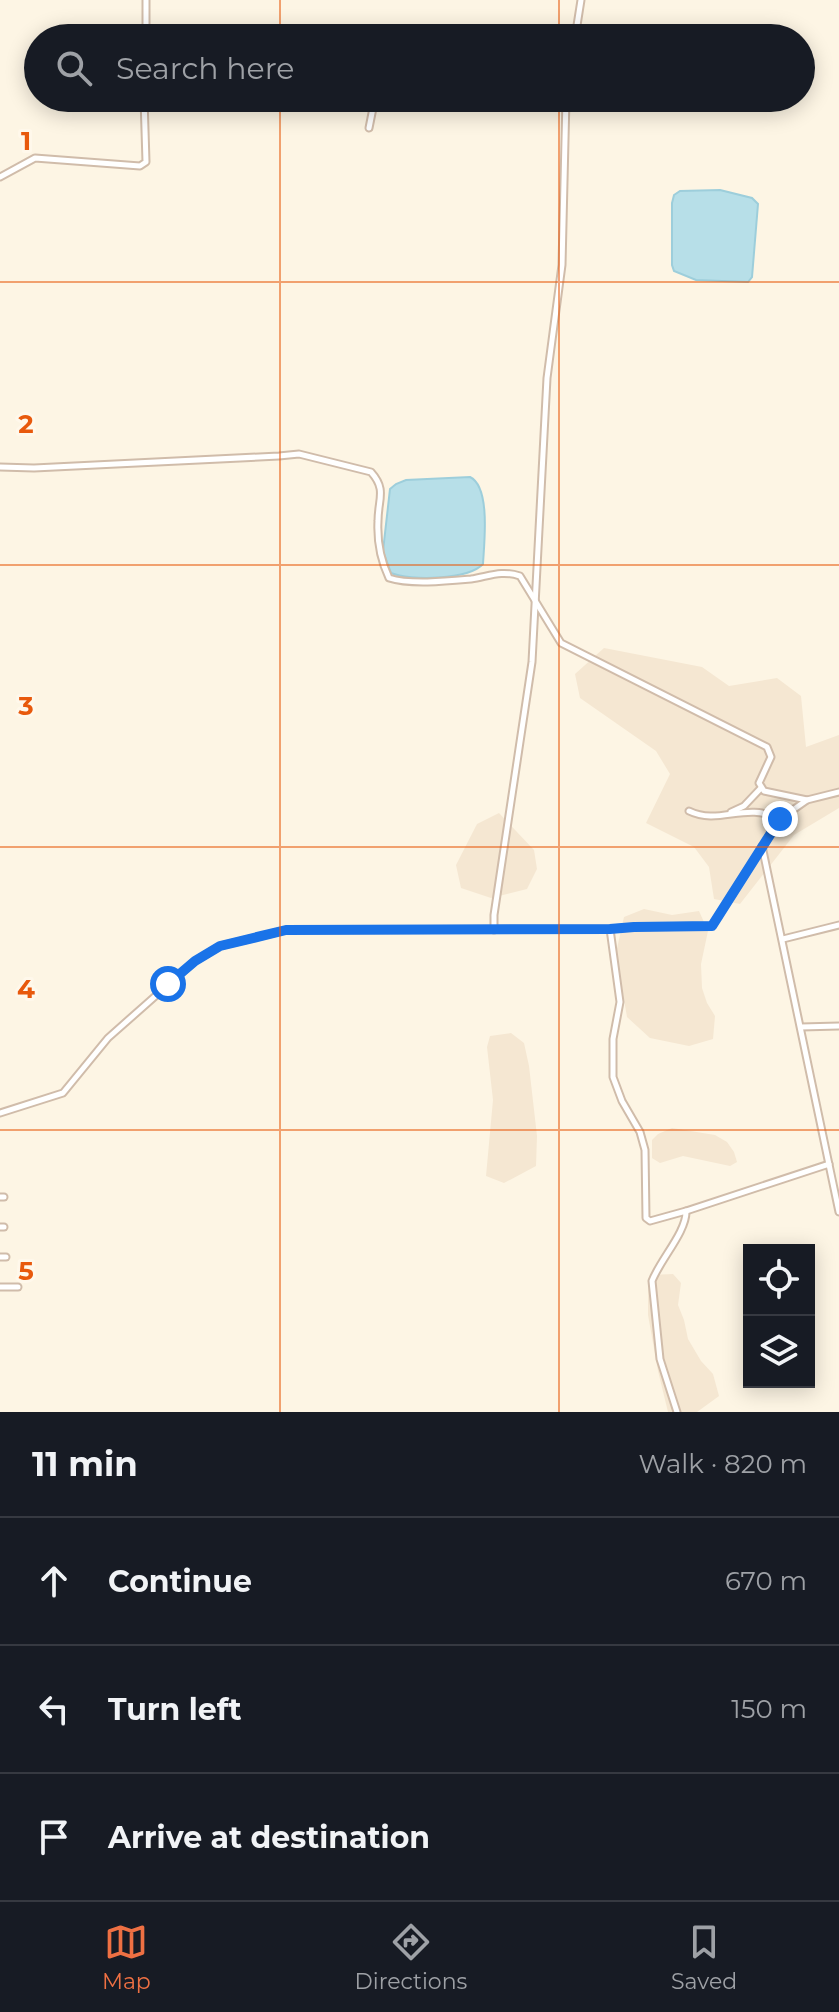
<!DOCTYPE html>
<meta charset="utf-8">
<style>
:root{--surface:#171b24;--page:#20242c;--text:#f1f3f6;--muted:#9ea1a6;--line:#363941;--accent:#ee7043}
body{margin:0;font-family:Montserrat,sans-serif;background:var(--page);color:var(--text)}
.controls{position:absolute;right:24px;bottom:24px;display:grid;overflow:hidden;border-radius:0px;box-shadow:0 4px 20px #0003}
.controls button{width:72px;height:72px;display:grid;place-items:center;padding:0;border:0;border-bottom:2px solid var(--line);background:var(--surface);color:var(--text);font:40px sans-serif}
.stop{position:absolute;width:24px;height:24px;margin:-18px;border:6px solid #1a73e8;border-radius:50%;background:#fff}
.stop.end{background:#1a73e8;border-color:#fff;box-shadow:0 2px 8px #0008}
.list{margin:0;padding:0;list-style:none}
h2{display:flex;justify-content:space-between;align-items:center;height:104px;margin:0;padding:0 32px;font-size:34px}
h2 small{font-size:26px;font-weight:400;color:var(--muted)}
.list li{display:grid;grid-template-columns:52px 1fr auto;gap:24px;align-items:center;box-sizing:border-box;height:128px;padding:0 32px;border-top:2px solid var(--line)}
.list b{display:block;font-size:30px;white-space:nowrap}
.list em{font-size:26px;font-style:normal;color:var(--muted)}
.icon{flex:none;width:44px;height:44px;fill:none;stroke:currentColor;stroke-width:2;stroke-linecap:round;stroke-linejoin:round}
.map{position:relative;flex:none;width:839px;height:1412px;overflow:hidden}
.search{position:absolute;background:var(--surface);box-shadow:0 4px 20px #0003;left:24px;right:24px;top:24px;height:88px;display:flex;align-items:center;gap:20px;box-sizing:border-box;padding:0 28px;border-radius:44px;color:var(--muted);font-size:30px}
.sheet{height:488px;background:var(--surface)}
nav{display:flex;justify-content:space-around;align-items:center;box-sizing:border-box;height:112px;border-top:2px solid var(--line);background:var(--surface);font-size:22px;color:var(--muted)}
nav a{display:grid;justify-items:center;gap:4px}
nav .on{color:var(--accent)}
.map>svg:first-child{display:block}
</style>
<div class="map">
<svg width="839" height="1412" viewBox="0 0 839 1412">
<rect width="100%" height="100%" fill="#fdf5e4"/>
<g fill="#f5e7d2">
<polygon points="604,648 702,667 729,686 777,678 801,696 806,747 839,735 839,808 794,835 740,904 714,899 709,867 694,847 646,823 670,774 656,751 580,698 575,674"/>
<polygon points="499,813 534,850 537,869 527,889 491,898 461,888 456,865 477,824"/>
<polygon points="644,909 672,915 699,911 708,931 701,964 702,988 707,1003 715,1016 713,1039 689,1046 650,1038 627,1017 616,953 624,917"/>
<polygon points="511,1033 524,1043 529,1066 537,1136 536,1166 504,1183 486,1176 493,1100 487,1047 490,1036"/>
<polygon points="672,1128 715,1135 727,1142 734,1152 737,1162 730,1166 683,1156 660,1163 652,1158 652,1140 658,1134"/>
<polygon points="673,1274 681,1283 678,1305 684,1320 688,1339 701,1361 713,1374 719,1396 697,1412 668,1412 658,1371 648,1315 648,1289 651,1275"/>
</g>
<g fill="#b7dfe8" stroke="#9dcedb" stroke-width="2">
<polygon points="720,190 752,198 758,204 752,277 748,282 696,280 674,271 672,265 672,203 674,195 680,191"/>
<path d="M470,477C491,487 484,544 483,564C468,580 410,581 391,573L383,551L390,489L396,484L406,480Z"/>
</g>
<g fill="none" stroke-linecap="round" stroke-linejoin="round">
<defs>
<g id="street">
<polyline points="146,38 146,0"/>
<polyline points="575,38 581,0"/>
<polyline points="369,128 375,98"/>
<polyline points="0,177 35,158 140,166 146,162 144,98"/>
<path d="M0,467L34,468L279,456L299,454L371,472C387,490 378,499 378,521C377,540 381,561 389,578C410,585 449,581 471,579C490,576 501,570 520,576L561,643L767,747L771,757L759,783L764,791L807,800"/>
<path d="M689,811C720,826 745,801 780,819"/>
<polyline points="731,812 744,806 761,788"/>
<polyline points="762,846 839,1212"/>
<path d="M610,929L620,1002L613,1039V1077L622,1101L640,1132L645,1150L646,1218L650,1221L686,1211C687,1231 660,1260 652,1281L660,1359L677,1412"/>
<polyline points="494,930 494,915 532,662 547,378 562,265 566,98"/>
<polyline points="783,939 839,925"/>
<polyline points="801,1027 839,1026"/>
<polyline points="0,1113 63,1093 108,1038 195,961 220,946 286,930 610,929 634,927 712,926 780,819 807,800 839,792"/>
<polyline points="0,1197 4,1197"/>
<polyline points="686,1211 829,1164"/>
<polyline points="0,1227 4,1227"/>
<polyline points="0,1257 6,1257"/>
<polyline points="0,1287 18,1287"/>
</g>
</defs>
<use href="#street" stroke="#d0bcaa" stroke-width="9"/>
<use href="#street" stroke="#fff" stroke-width="5"/>
</g>
<g fill="none" stroke-linecap="round" stroke-linejoin="round">
<polyline stroke="#1a73e8" stroke-width="10" points="168,984 195,961 220,946 286,930 610,929 634,927 712,926 780,819"/>
</g>
<path fill="none" stroke="#e8590c" stroke-width="2" stroke-opacity="0.55" d="M280,0V38M559,0V38M280,98V1412M559,98V1412M0,282H839M0,565H839M0,847H839M0,1130H839"/>
<g font-size="26" text-anchor="middle" font-weight="bold" fill="#e8590c" stroke="#fff8eb" stroke-width="6" stroke-linejoin="round" paint-order="stroke">
<text x="26" y="150">1</text>
<text x="26" y="433">2</text>
<text x="26" y="715">3</text>
<text x="26" y="998">4</text>
<text x="26" y="1280">5</text>
</g>
</svg>
<div class="controls">
<button><svg class="icon" aria-label="locate" viewBox="0 0 24 24"><circle cx="12" cy="12" r="6"/><path d="M12 2v4M12 18v4M2 12h4M18 12h4"/></svg></button>
<button><svg class="icon" aria-label="layers" viewBox="0 0 24 24"><path d="M12 4l9 5-9 5-9-5zM3 14l9 5 9-5"/></svg></button>
</div>
<div class="stop" style="left:168px;top:984px"></div>
<div class="stop end" style="left:780px;top:819px"></div>
<div class="search"><svg class="icon" aria-label="search" viewBox="0 0 24 24"><circle cx="10" cy="10" r="6"/><path d="M15 15l6 6"/></svg>Search here</div>
</div>
<section class="sheet">
<h2>11 min<small>Walk · 820 m</small></h2>
<ul class="list">
<li><svg class="icon" aria-label="ahead" viewBox="0 0 24 24"><path d="M12 20V5M6 11l6-6 6 6"/></svg><div><b>Continue</b></div><em>670 m</em></li>
<li><svg class="icon" aria-label="left" viewBox="0 0 24 24"><path d="M17 20v-9H6M10 6l-5 5 5 5"/></svg><div><b>Turn left</b></div><em>150 m</em></li>
<li><svg class="icon" aria-label="arrive" viewBox="0 0 24 24"><path d="M6 21V4h12l-3 4 3 4H6"/></svg><div><b>Arrive at destination</b></div></li>
</ul>
</section>
<nav>
<a class="on"><svg class="icon" aria-label="map" viewBox="0 0 24 24"><path d="M3 6l6-2 6 2 6-2v14l-6 2-6-2-6 2zM9 4v14M15 6v14"/></svg>Map</a>
<a><svg class="icon" aria-label="directions" viewBox="0 0 24 24"><path d="M12 3l9 9-9 9-9-9zM9 14v-3h6M13 9l2 2-2 2"/></svg>Directions</a>
<a><svg class="icon" aria-label="saved" viewBox="0 0 24 24"><path d="M7 4h10v16l-5-4-5 4z"/></svg>Saved</a>
</nav>
